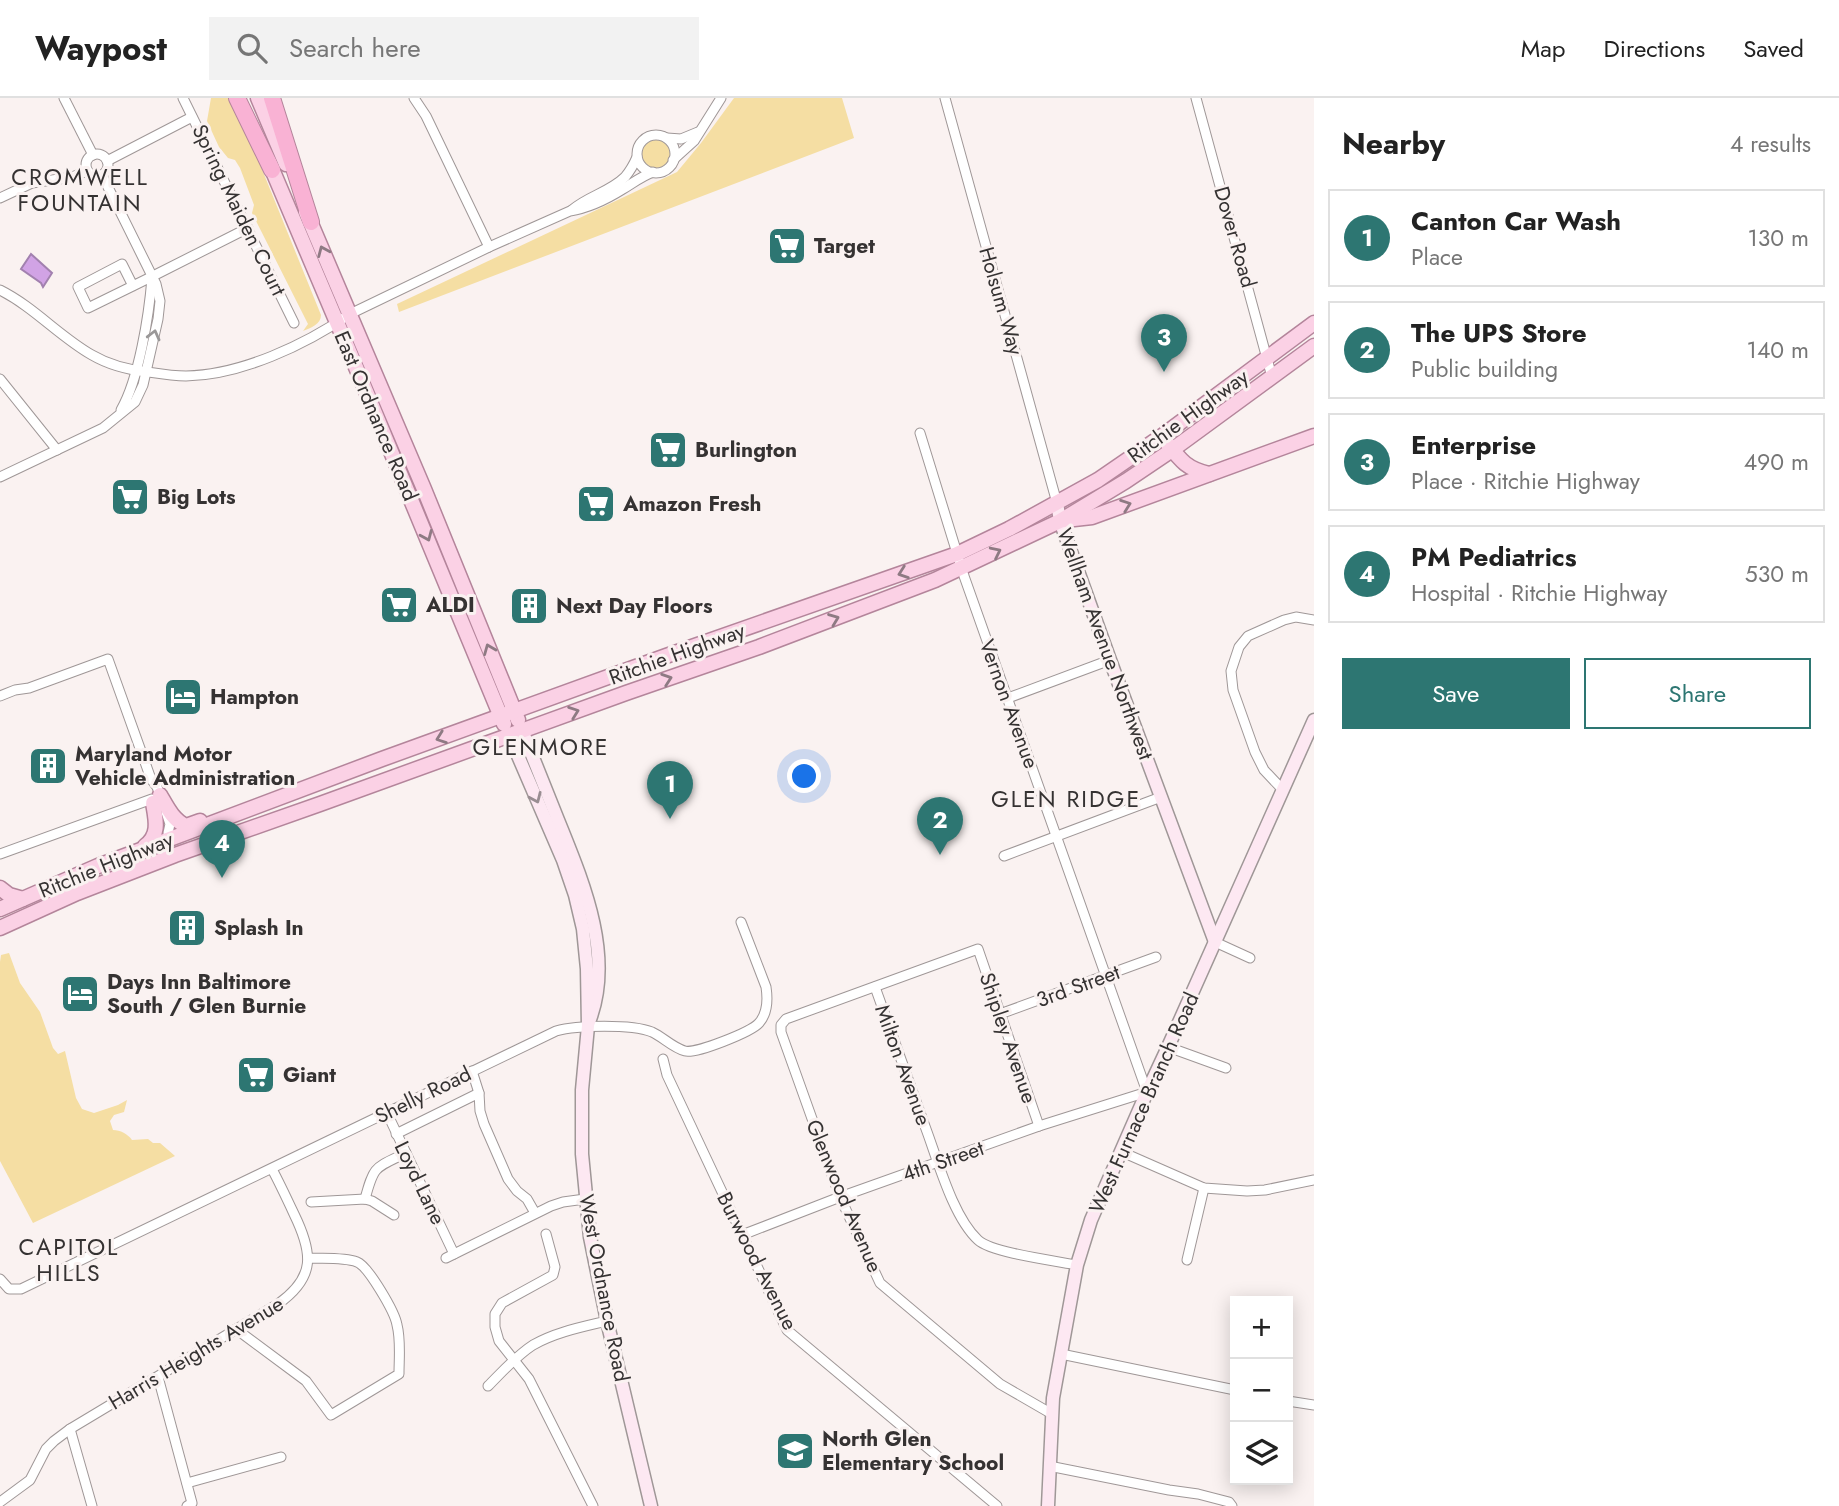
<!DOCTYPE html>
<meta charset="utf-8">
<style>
:root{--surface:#fff;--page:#f2f2f2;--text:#222;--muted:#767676;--line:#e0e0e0;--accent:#2d7672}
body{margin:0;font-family:Jost,sans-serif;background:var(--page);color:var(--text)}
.controls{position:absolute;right:21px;bottom:21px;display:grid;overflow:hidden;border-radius:0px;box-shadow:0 4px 18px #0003}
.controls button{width:63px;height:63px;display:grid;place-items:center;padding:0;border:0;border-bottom:2px solid var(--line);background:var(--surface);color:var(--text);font:35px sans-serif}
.you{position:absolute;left:805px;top:679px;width:24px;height:24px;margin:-18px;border:5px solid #fff;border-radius:50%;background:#1a73e8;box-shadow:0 0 0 10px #1a73e833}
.badge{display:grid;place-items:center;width:46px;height:46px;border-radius:50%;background:var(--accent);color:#fff;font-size:23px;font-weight:700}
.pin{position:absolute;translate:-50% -58px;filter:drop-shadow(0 2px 4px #0008)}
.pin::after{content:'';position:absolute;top:37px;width:24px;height:21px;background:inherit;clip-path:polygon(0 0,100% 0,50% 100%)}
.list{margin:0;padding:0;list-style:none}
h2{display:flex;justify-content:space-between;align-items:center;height:91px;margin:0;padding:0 28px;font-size:30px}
h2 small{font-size:23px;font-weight:400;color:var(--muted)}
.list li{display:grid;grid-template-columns:46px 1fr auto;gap:21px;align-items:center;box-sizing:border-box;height:98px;margin:0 14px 14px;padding:0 14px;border:2px solid var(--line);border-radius:0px}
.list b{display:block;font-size:26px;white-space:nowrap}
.list p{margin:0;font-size:23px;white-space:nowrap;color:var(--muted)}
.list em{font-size:23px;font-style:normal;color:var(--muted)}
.actions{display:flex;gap:14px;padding:21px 28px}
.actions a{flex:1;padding:16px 0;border:2px solid var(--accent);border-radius:0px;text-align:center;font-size:24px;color:var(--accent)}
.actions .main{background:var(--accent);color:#fff}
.icon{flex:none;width:38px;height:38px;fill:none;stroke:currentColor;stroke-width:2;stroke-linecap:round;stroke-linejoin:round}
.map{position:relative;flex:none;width:1314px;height:1408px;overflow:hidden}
header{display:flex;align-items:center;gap:42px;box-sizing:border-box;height:98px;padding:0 35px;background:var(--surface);border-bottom:2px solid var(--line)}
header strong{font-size:33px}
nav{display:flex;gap:38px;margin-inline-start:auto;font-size:24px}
.search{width:490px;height:63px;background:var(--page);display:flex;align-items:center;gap:18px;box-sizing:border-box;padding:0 24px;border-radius:0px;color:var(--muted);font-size:26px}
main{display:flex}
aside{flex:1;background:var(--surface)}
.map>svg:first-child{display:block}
</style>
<header>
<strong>Waypost</strong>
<div class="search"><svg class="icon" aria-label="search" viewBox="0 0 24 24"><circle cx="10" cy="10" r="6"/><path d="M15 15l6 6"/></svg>Search here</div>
<nav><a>Map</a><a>Directions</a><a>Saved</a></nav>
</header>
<main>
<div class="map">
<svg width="1314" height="1408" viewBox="0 0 1314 1408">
<rect width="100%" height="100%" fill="#faf2f1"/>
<g fill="#f5dea3">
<path d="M211,0H228L255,54L321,217C321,226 311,230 303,233L308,226L252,115L254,107L240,70L235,62L228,60L219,49L207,23Z"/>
<polygon points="734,0 842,0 854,40 399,214 397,206 677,74 701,45"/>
<circle cx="656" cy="56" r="14"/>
<path d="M9,855L20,885L40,914L53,950L58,956L65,953L76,1000L82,1011L94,1015L118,1007L127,1002L124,1014L114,1017L110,1023L113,1032C120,1032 128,1036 132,1042L148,1041L153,1045H160L175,1058L33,1125L0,1063V864L1,857Z"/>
</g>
<polygon fill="#d1a3e5" stroke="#a281af" stroke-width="2" points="31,156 52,175 43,189 41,185 21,171"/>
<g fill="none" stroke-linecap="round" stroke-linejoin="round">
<defs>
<g id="street">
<polyline points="64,0 93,57"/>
<polyline points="183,0 294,225"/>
<polyline points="414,0 426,18 489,149"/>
<polyline points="945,0 1057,405"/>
<polyline points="1196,0 1272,279"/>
<circle cx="656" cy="56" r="19"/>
<polyline points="667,40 681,41 698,34"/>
<circle cx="97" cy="67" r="11"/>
<polyline points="673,62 694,43 721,0"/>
<polyline points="107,63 192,19"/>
<polyline points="0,100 32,85 72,79 87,73"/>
<path d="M572,112C588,98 610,94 625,79C630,73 634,66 637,59"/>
<polyline points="133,188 122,166 78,189 88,210 145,182 157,176 248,130"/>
<path d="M0,192C34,209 60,239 92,257C109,267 130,272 148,274C161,276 173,278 186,278C241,277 305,247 350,216L489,149L570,113C589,110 607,101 623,91C633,85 642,78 653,74"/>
<polyline points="0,281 57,352"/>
<path d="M121,312C139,281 149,217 152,180"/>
<polyline points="0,379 103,330 135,304 143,287 158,221 160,203 156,186 102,77"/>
<polyline points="0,598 15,592 29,590 108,561 151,681 157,689 161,700"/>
<polyline points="1008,600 1110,562"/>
<polyline points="1282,691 1264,672 1255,654 1233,592 1231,573 1239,549 1248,538 1284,522 1296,519 1314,522"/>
<polyline points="166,714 170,726 168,735"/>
<polyline points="0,756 152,701"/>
<polyline points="1004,758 1161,699"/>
<polyline points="1215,844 1250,860"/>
<path d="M875,889C892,936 909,983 926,1031C938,1063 953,1119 978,1142C992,1155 1056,1163 1077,1167"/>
<polyline points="1000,916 1156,859"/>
<polyline points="1168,949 1226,970"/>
<polyline points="663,961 667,977 787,1232 997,1408"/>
<polyline points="472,973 479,995 480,1013 484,1026 508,1081 517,1093 527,1101 535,1115"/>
<polyline points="387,1015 454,1156"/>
<polyline points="1039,1028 978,851 786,921 781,927 781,934 840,1099 880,1185 1000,1286 1052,1316"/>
<polyline points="396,1036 479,995"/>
<polyline points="1122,1054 1204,1090 1247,1093 1265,1092 1314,1082"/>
<path d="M365,1101C374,1067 375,1070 406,1055"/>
<polyline points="311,1104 365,1101 372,1103 394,1117"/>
<polyline points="546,1136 555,1169 553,1177 502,1205 495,1216 495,1229 499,1243 529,1281 593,1408"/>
<polyline points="742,1137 840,1099 1039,1028 1147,994 964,478 920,335"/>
<polyline points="446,1160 551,1108 563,1104 585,1101"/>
<polyline points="1187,1162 1204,1090"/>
<path d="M0,1181L9,1191H21L556,933C577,927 632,926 652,934C663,939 673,950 685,953C696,956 751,934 759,925C768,915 768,902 766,889L741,824"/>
<path d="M236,1231L306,1283L331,1317L399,1276C399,1260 401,1242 397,1227C395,1214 368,1168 357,1164C343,1159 323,1161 308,1160"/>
<polyline points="1061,1256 1235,1292"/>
<polyline points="158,1279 192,1405 187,1408"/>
<path d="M488,1288C502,1274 516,1258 533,1247C556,1234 582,1229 607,1223"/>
<polyline points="1288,1303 1314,1307"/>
<polyline points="70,1331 92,1408"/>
<polyline points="1049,1368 1169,1392 1198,1396 1229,1404 1232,1408"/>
<polyline points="187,1385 281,1359"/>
<path d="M0,1404L30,1382L46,1351L54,1343L70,1331L278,1206C316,1179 313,1155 294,1116C287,1101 280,1086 272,1071"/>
</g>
<g id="secondary">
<polyline points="1057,405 1060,423 1110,562 1215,844"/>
<path d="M522,632C534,662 546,692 558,722C583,784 615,858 589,924"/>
<polyline points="509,637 563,762 575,797 583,831 587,871 588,928 582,992 582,1056 590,1139 607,1223 651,1408"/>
<polyline points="1048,1408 1053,1300 1077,1167 1091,1122 1147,994 1168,949 1314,622"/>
</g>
<g id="primary">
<polyline points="258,0 286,66"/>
<polyline points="269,64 358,274 504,626"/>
<polyline points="306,114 424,391 518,622"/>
<path d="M1167,345C1181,363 1187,371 1209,376"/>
<polyline points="1065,422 1092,419 1314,338"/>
<path d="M160,697C167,709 173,722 186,728L200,723"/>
<path d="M145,748C160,737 156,722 153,705"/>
<polyline points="0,790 9,797 23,801"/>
<polyline points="0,811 98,768 382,661 666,558 957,456 1009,431 1098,382 1162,338 1314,225"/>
<polyline points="0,830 77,795 175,757 320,706 626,595 759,549 935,482 1060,423 1126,383 1172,352 1314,248"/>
</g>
<g id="highway">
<polyline points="237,0 272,72"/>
<polyline points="272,0 311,124"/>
</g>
</defs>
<use href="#street" stroke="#9f9797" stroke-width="11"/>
<use href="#secondary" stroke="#9f9797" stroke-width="15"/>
<use href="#primary" stroke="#b4859b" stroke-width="17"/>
<use href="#highway" stroke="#b4859b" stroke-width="18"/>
<use href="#street" stroke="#fff" stroke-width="9"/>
<use href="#secondary" stroke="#fde8f2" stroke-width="12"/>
<use href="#primary" stroke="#fbd1e5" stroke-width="14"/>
<use href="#highway" stroke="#f9b2d4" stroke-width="16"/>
</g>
<defs><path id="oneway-chevron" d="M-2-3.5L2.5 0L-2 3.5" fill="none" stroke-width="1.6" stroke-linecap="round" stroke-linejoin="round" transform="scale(1.75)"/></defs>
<g stroke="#8e7a83">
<use href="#oneway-chevron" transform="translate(323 153) rotate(-113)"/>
<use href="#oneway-chevron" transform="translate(1126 407) rotate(-20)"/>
<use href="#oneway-chevron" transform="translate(427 438) rotate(67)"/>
<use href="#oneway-chevron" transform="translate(996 454) rotate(-26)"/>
<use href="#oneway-chevron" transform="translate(903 475) rotate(161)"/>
<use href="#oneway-chevron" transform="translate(834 521) rotate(-21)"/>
<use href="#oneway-chevron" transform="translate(489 551) rotate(-112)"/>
<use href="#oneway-chevron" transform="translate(667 581) rotate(-19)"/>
<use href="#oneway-chevron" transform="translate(574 614) rotate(-20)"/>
<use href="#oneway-chevron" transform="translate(441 640) rotate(160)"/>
</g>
<use stroke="#9a9898" href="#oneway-chevron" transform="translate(154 237) rotate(-76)"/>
<use stroke="#998d92" href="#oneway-chevron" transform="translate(536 700) rotate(66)"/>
<defs>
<symbol id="supermarket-square" viewBox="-11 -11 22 22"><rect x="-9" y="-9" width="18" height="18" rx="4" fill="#2d7672" stroke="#faf2f1"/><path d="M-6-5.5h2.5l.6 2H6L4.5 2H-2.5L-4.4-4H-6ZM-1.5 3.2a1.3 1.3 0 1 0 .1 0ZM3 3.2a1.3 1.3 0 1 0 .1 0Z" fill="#fff"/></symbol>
<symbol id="building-square" viewBox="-11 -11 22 22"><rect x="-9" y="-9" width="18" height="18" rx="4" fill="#2d7672" stroke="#faf2f1"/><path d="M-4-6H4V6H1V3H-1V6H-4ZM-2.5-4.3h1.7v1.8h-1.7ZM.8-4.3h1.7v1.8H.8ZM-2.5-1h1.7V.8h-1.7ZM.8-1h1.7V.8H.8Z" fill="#fff"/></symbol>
<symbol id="hotel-square" viewBox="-11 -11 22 22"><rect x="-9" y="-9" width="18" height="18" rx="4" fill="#2d7672" stroke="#faf2f1"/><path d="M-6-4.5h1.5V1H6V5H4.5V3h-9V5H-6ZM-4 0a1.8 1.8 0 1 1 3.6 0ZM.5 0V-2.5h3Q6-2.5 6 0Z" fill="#fff"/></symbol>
<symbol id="school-square" viewBox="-11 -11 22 22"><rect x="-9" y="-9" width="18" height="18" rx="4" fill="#2d7672" stroke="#faf2f1"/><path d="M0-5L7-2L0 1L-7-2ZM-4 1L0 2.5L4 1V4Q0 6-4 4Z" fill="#fff"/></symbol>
</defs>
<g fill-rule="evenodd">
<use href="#supermarket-square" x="765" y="126" width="44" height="44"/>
<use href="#supermarket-square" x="646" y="330" width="44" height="44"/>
<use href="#supermarket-square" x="108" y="377" width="44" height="44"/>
<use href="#supermarket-square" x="574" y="384" width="44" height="44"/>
<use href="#supermarket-square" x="377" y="485" width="44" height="44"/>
<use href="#building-square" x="507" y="486" width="44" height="44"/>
<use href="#hotel-square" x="161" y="577" width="44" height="44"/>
<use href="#building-square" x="26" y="646" width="44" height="44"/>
<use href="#building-square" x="165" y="808" width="44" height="44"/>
<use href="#hotel-square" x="58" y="874" width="44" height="44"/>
<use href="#supermarket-square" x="234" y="955" width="44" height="44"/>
<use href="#school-square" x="773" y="1331" width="44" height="44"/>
</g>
<g text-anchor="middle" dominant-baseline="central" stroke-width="6" stroke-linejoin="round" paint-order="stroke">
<g font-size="21" fill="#353232" stroke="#faf2f1">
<text transform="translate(239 112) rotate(64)">Spring Maiden Court</text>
<text transform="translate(1235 139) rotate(74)">Dover Road</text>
<text transform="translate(1001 203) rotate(74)">Holsum Way</text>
<text transform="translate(376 318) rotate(67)">East Ordnance Road</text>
<text transform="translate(1188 318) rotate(-36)">Ritchie Highway</text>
<text transform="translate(1105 546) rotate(70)">Wellham Avenue Northwest</text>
<text transform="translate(677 556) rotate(-20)">Ritchie Highway</text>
<text transform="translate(1009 606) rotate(70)">Vernon Avenue</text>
<text transform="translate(106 767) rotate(-22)">Ritchie Highway</text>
<text transform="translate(1078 888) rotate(-20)">3rd Street</text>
<text transform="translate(1008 940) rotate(71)">Shipley Avenue</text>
<text transform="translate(903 967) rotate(70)">Milton Avenue</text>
<text transform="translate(423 997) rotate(-26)">Shelly Road</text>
<text transform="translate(1144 1005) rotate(-66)">West Furnace Branch Road</text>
<text transform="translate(943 1063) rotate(-19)">4th Street</text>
<text transform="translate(420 1085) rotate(64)">Loyd Lane</text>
<text transform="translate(844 1098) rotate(67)">Glenwood Avenue</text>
<text transform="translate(757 1163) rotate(63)">Burwood Avenue</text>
<text transform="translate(604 1190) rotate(79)">West Ordnance Road</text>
<text transform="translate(196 1255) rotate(-31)">Harris Heights Avenue</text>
</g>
<g font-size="21" font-weight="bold" fill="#353232" stroke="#faf2f1" text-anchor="start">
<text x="814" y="148">Target</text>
<text x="695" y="352">Burlington</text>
<text x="157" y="399">Big Lots</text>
<text x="623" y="406">Amazon Fresh</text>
<text x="426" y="507">ALDI</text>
<text x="556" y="508">Next Day Floors</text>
<text x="210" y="599">Hampton</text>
<text x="75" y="656">Maryland Motor<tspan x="75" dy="24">Vehicle Administration</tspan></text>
<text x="214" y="830">Splash In</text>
<text x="107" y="884">Days Inn Baltimore<tspan x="107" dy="24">South / Glen Burnie</tspan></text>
<text x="283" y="977">Giant</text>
<text x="822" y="1341">North Glen<tspan x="822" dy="24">Elementary School</tspan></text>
</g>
<g font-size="23" letter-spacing="2" fill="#353232" stroke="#faf2f1">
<text x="80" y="79">CROMWELL<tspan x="80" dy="26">FOUNTAIN</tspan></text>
<text x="541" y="649">GLENMORE</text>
<text x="1066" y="701">GLEN RIDGE</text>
<text x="69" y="1149">CAPITOL<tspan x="69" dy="26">HILLS</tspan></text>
</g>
</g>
</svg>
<div class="controls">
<button>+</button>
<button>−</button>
<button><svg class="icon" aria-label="layers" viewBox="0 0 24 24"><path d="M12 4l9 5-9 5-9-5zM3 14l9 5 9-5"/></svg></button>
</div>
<div class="you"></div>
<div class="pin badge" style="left:670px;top:721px">1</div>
<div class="pin badge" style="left:940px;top:757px">2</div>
<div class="pin badge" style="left:1164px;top:274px">3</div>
<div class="pin badge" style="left:222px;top:780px">4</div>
</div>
<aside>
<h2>Nearby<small>4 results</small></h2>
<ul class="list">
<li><span class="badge">1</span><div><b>Canton Car Wash</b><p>Place</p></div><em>130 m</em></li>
<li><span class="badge">2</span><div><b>The UPS Store</b><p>Public building</p></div><em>140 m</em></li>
<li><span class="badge">3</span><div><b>Enterprise</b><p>Place · Ritchie Highway</p></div><em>490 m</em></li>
<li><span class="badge">4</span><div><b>PM Pediatrics</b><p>Hospital · Ritchie Highway</p></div><em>530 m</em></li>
</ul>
<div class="actions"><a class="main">Save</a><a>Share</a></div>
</aside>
</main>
